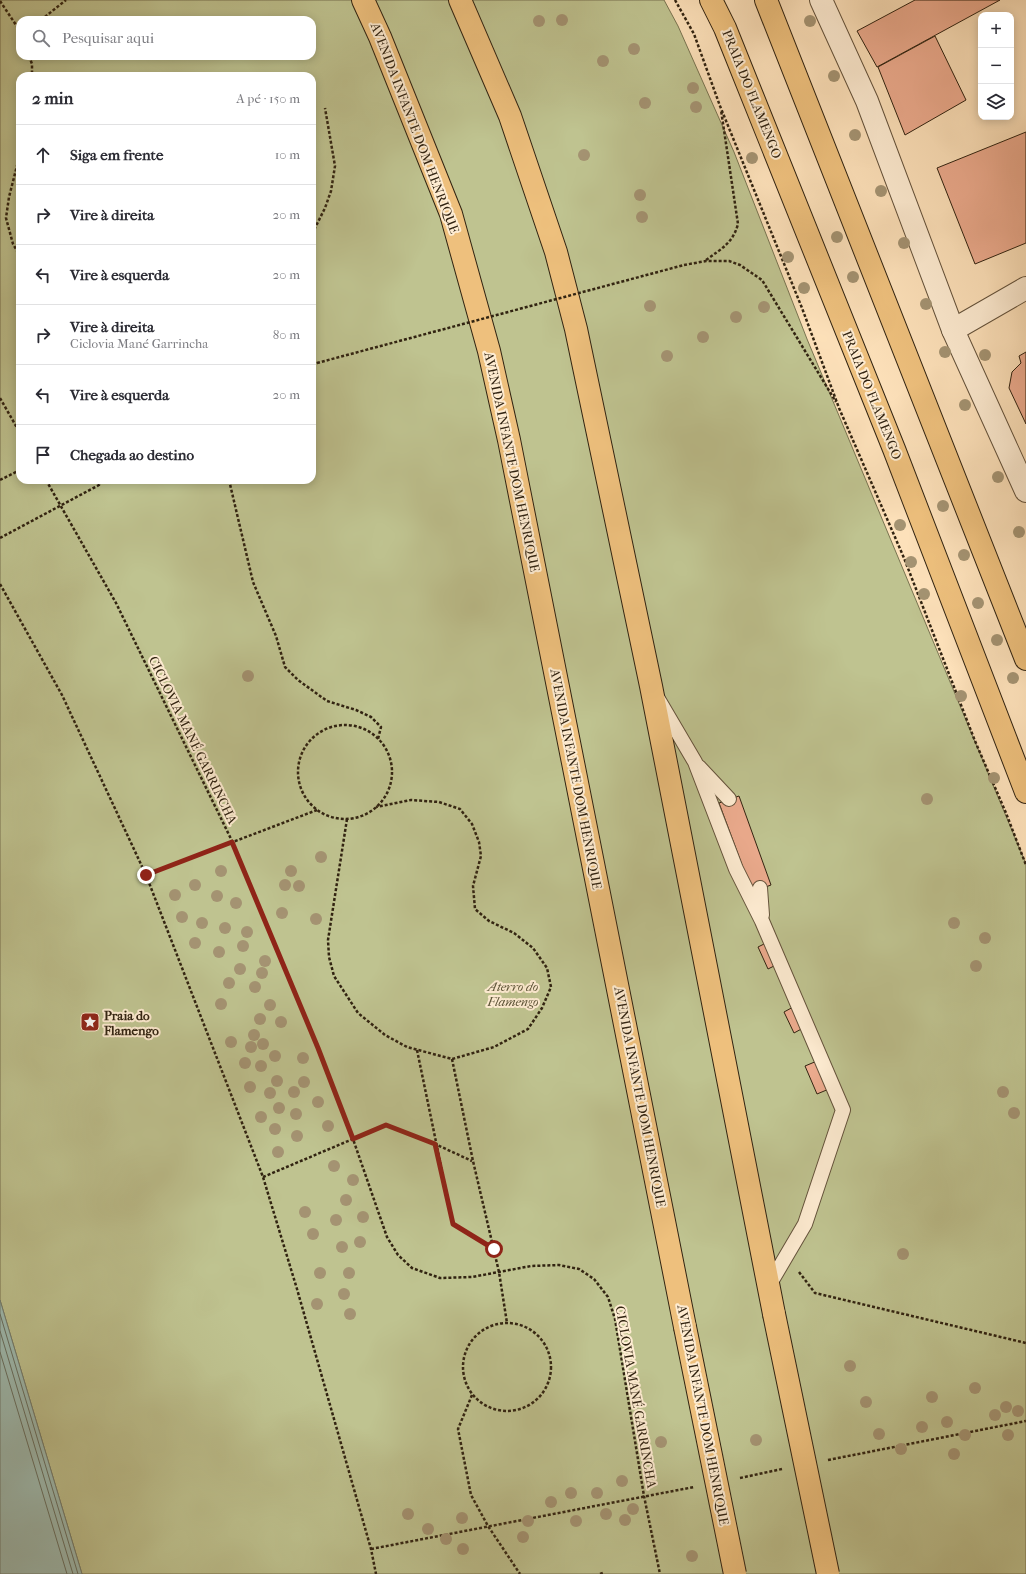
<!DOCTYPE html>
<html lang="pt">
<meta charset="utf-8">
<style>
:root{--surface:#fff;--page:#f7f7f7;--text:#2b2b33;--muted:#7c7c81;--line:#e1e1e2}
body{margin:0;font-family:"IM FELL French Canon",serif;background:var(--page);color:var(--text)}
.controls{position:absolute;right:12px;top:12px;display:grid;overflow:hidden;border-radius:8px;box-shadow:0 2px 10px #0003}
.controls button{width:36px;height:36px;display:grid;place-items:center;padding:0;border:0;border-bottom:1px solid var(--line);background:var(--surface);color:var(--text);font:20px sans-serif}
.stop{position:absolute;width:12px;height:12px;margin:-9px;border:3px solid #8f2418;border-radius:50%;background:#fff}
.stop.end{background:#8f2418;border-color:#fff;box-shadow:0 1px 4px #0008}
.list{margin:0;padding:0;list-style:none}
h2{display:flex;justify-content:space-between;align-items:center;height:52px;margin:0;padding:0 16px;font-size:17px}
h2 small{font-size:13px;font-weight:400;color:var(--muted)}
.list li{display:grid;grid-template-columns:26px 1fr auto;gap:12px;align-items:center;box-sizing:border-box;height:60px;padding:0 16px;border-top:1px solid var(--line)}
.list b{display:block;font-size:15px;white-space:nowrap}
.list p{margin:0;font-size:13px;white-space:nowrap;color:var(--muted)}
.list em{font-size:13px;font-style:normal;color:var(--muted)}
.icon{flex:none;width:22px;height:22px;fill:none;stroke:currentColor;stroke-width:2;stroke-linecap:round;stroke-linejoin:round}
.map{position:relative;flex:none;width:1026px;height:1574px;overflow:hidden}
.search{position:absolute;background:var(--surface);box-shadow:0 2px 10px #0003;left:16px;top:16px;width:300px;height:44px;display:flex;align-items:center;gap:10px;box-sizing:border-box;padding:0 14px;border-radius:12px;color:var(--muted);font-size:15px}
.panel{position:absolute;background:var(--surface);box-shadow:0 2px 10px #0003;left:16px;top:72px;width:300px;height:412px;border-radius:12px}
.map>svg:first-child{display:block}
</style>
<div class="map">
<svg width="1026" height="1574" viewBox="0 0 1026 1574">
<rect width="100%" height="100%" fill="#fde1ba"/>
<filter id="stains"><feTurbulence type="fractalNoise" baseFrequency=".005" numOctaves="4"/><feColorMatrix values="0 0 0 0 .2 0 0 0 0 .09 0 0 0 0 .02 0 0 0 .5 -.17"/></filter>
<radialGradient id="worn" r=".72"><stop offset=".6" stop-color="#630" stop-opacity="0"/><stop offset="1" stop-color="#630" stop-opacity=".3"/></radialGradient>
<path fill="#bfc390" stroke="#787350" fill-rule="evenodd" d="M0,0H664L678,26L734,152L807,339L1026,864V1574H82L0,1300ZM20,20H312V56H20ZM20,76H312V480H20Z"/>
<polygon fill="#9fbdb3" stroke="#737f72" points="0,1300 82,1574 0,1574"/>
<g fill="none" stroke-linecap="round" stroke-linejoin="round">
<g stroke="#687062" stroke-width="1">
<polyline points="0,1314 78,1574"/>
<polyline points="0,1331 73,1574"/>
<polyline points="0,1352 67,1574"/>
</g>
</g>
<g fill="#ecab8e" stroke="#312311">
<polygon points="915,0 1000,0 877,67 857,31"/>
<polygon points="935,36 966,100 905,135 878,67"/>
<polygon points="1026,132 1026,243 975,264 937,168"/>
<polygon points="1026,352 1026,424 1009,388 1012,372 1021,363 1019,356"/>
<polygon points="739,796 771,885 752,892 719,803"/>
<polygon points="768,942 778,964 768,969 758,947"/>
<polygon points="795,1006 805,1027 794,1033 784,1012"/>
<polygon points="817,1061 829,1089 817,1094 805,1066"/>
</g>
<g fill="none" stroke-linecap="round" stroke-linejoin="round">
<defs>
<g id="service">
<polyline points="658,699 695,762 736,869 762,921 843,1110 805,1224 768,1287"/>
<polyline points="699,767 729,799"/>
<polyline points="760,888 762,915"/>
</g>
<g id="minor">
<polyline points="821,0 867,101 953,330 1026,491"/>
<polyline points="953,330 1026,288"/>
</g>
<g id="primary">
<polyline points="711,0 725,28 894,449 1026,792"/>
<polyline points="766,0 1026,659"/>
</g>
<g id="trunk">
<polyline points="363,0 380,37 451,214 489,351 509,440 685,1327"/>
<polyline points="460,0 510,116 556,252 576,329 651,686 774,1314"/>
</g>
</defs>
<use href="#service" stroke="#64523b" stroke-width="16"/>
<use href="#minor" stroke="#64523b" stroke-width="24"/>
<use href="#primary" stroke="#312311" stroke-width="24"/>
<use href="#trunk" stroke="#312311" stroke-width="24"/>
<g stroke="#312311" stroke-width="2.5" stroke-dasharray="3 2" stroke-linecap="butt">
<polyline points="675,0 694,34 720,106 802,308 839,408 904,558 975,741 1006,813 1026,865"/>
<polyline points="0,1 20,31"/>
<polyline points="41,20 66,0"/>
<polyline points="29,56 32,64 32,76"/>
<polyline points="20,154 9,197 6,218 13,244 20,256"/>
<polyline points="312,234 325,208 331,191 335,166 325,108"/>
<path d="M706,260C721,249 733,243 738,224L721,110"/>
<polyline points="684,265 706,261 729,261 740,265 762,280 836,402"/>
<polyline points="312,365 317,363"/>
<polyline points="0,398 20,433"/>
<polyline points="0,480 20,470"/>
<polyline points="46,480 116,603 232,841 318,1047 353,1139 387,1237 398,1255 412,1268 440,1278 472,1277 531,1266 559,1265 579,1269 594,1279 608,1297 615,1319 644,1496 660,1574"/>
<polyline points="229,480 253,582 276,636 285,667 298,680 327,701 356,710 371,717 381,727 378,739"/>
<polyline points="0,538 99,485 100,480"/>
<polyline points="0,584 62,695 146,875 263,1177 297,1289 371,1549 376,1574"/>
<circle cx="345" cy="772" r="47"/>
<polyline points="347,819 328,940 329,957 334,976 358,1013 385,1035 407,1047 452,1059 494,1047 528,1029 542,1008 551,987 547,968 533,948 514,933 489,921 475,909 473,886 481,856 479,842 472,824 460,809 439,802 411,800 376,807"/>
<polyline points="146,875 317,810"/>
<polyline points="417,1050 453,1224 493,1248"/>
<polyline points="452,1059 473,1161 499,1272 507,1323"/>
<polyline points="263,1177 386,1125 435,1144 472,1161"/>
<polyline points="799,1272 815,1293 1026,1343"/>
<circle cx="507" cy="1367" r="44"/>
<polyline points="472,1395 458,1429 471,1495 488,1526 520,1574"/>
<polyline points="828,1460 1026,1421"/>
<polyline points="740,1478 782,1469"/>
<polyline points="371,1549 694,1487"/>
<polyline points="600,1574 603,1573 604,1574"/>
</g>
<use href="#service" stroke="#feecd2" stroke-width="14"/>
<use href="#minor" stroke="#feecd2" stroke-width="22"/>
<use href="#primary" stroke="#eec07d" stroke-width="22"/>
<use href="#trunk" stroke="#eec07d" stroke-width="22"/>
<defs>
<g id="trunk-bridge">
<polyline points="774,1314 828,1574"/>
<polyline points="685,1327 735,1574"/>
</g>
</defs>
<use href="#trunk-bridge" stroke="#312311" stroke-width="24" stroke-linecap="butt"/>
<polyline stroke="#312311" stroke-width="2.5" stroke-dasharray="3 2" stroke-linecap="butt" points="317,363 684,265"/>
<use href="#trunk-bridge" stroke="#eec07d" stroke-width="22"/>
</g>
<g fill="#a49372">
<circle cx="562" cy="20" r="6"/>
<circle cx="539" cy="21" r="6"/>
<circle cx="810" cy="21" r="6"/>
<circle cx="634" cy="49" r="6"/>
<circle cx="603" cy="61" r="6"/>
<circle cx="834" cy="76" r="6"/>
<circle cx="693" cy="88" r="6"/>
<circle cx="645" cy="103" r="6"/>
<circle cx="696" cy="107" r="6"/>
<circle cx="855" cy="135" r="6"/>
<circle cx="584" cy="155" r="6"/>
<circle cx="752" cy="158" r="6"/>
<circle cx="881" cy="191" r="6"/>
<circle cx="640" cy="195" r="6"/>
<circle cx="642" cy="217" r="6"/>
<circle cx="837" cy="237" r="6"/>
<circle cx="904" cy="243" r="6"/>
<circle cx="788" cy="257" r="6"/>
<circle cx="853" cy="277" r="6"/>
<circle cx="804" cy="288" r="6"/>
<circle cx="926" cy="304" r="6"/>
<circle cx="650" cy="306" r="6"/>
<circle cx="764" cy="307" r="6"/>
<circle cx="736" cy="317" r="6"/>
<circle cx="703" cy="337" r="6"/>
<circle cx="945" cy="352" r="6"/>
<circle cx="985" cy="355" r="6"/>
<circle cx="667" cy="356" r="6"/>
<circle cx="965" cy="405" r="6"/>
<circle cx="998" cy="477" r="6"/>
<circle cx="943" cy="506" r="6"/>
<circle cx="900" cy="525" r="6"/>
<circle cx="1019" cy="532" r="6"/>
<circle cx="964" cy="555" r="6"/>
<circle cx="911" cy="562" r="6"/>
<circle cx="924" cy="594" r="6"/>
<circle cx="978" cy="603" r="6"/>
<circle cx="997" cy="640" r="6"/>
<circle cx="248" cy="676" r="6"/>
<circle cx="1013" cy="678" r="6"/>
<circle cx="961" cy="696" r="6"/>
<circle cx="994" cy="778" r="6"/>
<circle cx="927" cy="799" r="6"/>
<circle cx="321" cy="857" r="6"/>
<circle cx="221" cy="871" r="6"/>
<circle cx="291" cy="871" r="6"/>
<circle cx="195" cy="885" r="6"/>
<circle cx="285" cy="885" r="6"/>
<circle cx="299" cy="886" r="6"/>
<circle cx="175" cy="895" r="6"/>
<circle cx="217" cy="896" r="6"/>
<circle cx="236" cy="903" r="6"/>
<circle cx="282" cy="913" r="6"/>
<circle cx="182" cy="917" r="6"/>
<circle cx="316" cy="919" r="6"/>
<circle cx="202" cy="923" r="6"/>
<circle cx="954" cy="923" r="6"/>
<circle cx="225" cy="928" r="6"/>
<circle cx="247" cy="932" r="6"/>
<circle cx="985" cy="938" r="6"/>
<circle cx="195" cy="943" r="6"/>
<circle cx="243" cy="946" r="6"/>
<circle cx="219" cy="952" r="6"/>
<circle cx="265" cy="961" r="6"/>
<circle cx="976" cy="966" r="6"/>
<circle cx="240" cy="969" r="6"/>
<circle cx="262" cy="973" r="6"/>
<circle cx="229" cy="983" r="6"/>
<circle cx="255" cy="987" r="6"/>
<circle cx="221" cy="1004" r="6"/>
<circle cx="270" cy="1005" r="6"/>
<circle cx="260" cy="1019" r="6"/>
<circle cx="281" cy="1022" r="6"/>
<circle cx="254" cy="1035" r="6"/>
<circle cx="231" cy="1042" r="6"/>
<circle cx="263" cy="1044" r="6"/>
<circle cx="251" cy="1047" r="6"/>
<circle cx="275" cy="1056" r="6"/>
<circle cx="303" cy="1058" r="6"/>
<circle cx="245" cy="1063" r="6"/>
<circle cx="261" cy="1066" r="6"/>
<circle cx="277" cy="1081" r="6"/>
<circle cx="304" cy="1082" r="6"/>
<circle cx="250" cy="1087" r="6"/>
<circle cx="294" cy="1092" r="6"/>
<circle cx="1003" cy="1092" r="6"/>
<circle cx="270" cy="1093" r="6"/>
<circle cx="318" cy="1102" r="6"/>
<circle cx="279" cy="1108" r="6"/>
<circle cx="1014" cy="1113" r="6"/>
<circle cx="296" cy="1114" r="6"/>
<circle cx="261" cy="1117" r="6"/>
<circle cx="328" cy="1126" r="6"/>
<circle cx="275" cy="1129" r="6"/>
<circle cx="297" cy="1136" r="6"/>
<circle cx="278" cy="1152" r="6"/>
<circle cx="334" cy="1166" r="6"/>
<circle cx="353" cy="1180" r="6"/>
<circle cx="346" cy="1200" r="6"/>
<circle cx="305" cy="1212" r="6"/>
<circle cx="363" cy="1217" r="6"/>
<circle cx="336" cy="1220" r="6"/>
<circle cx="313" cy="1234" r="6"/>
<circle cx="360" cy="1242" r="6"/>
<circle cx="342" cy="1247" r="6"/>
<circle cx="903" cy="1254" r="6"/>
<circle cx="320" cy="1273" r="6"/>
<circle cx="349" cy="1273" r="6"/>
<circle cx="344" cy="1294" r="6"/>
<circle cx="317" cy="1304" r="6"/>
<circle cx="350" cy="1314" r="6"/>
<circle cx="850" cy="1366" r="6"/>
<circle cx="975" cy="1388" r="6"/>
<circle cx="932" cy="1397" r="6"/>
<circle cx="866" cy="1402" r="6"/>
<circle cx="1006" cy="1407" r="6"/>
<circle cx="1018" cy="1411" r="6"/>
<circle cx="995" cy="1415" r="6"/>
<circle cx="947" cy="1422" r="6"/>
<circle cx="922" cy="1427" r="6"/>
<circle cx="879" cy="1434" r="6"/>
<circle cx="965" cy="1435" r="6"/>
<circle cx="1008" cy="1435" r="6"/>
<circle cx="756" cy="1440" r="6"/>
<circle cx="661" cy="1442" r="6"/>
<circle cx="901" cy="1449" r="6"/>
<circle cx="954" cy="1454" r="6"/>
<circle cx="622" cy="1481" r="6"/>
<circle cx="571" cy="1493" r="6"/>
<circle cx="597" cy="1493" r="6"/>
<circle cx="551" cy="1502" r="6"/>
<circle cx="633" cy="1509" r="6"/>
<circle cx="408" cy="1514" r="6"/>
<circle cx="606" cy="1514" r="6"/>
<circle cx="462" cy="1518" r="6"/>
<circle cx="625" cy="1520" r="6"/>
<circle cx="528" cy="1521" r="6"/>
<circle cx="576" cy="1521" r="6"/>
<circle cx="428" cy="1529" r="6"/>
<circle cx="523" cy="1537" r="6"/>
<circle cx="446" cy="1539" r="6"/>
<circle cx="463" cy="1549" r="6"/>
<circle cx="692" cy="1556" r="6"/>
</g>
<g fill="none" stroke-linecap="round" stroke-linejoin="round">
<polyline stroke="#8f2418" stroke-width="5" points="146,875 232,842 318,1048 353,1139 386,1125 435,1144 453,1224 494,1249"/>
</g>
<defs>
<symbol id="sight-square" viewBox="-11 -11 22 22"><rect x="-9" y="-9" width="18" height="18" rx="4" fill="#8f2418" stroke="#feecd2"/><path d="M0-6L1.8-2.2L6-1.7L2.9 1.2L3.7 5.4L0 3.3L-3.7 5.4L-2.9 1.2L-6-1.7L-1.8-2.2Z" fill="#fff"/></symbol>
</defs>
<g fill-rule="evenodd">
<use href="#sight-square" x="79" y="1011" width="22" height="22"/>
</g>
<g text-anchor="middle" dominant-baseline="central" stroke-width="4" stroke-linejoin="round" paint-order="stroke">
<g font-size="13" fill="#312311" stroke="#feecd2">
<text transform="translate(752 94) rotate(68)">PRAIA DO FLAMENGO</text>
<text transform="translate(415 128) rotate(69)">AVENIDA INFANTE DOM HENRIQUE</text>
<text transform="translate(872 395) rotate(68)">PRAIA DO FLAMENGO</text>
<text transform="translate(512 462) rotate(78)">AVENIDA INFANTE DOM HENRIQUE</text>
<text transform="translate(193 740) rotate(64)">CICLOVIA MANÉ GARRINCHA</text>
<text transform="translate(576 779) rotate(79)">AVENIDA INFANTE DOM HENRIQUE</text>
<text transform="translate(640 1097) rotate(79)">AVENIDA INFANTE DOM HENRIQUE</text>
<text transform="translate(636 1397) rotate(80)">CICLOVIA MANÉ GARRINCHA</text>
<text transform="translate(703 1415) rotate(79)">AVENIDA INFANTE DOM HENRIQUE</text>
</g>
<g font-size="13" font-style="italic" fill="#5c5337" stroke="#feecd2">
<text x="513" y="986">Aterro do<tspan x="513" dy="15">Flamengo</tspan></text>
</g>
<g font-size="13" font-weight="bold" fill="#312311" stroke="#feecd2" text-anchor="start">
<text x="104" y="1015">Praia do<tspan x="104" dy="15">Flamengo</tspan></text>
</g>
</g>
<rect width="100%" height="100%" filter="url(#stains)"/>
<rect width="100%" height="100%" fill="url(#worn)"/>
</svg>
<div class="controls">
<button>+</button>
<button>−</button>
<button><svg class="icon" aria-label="layers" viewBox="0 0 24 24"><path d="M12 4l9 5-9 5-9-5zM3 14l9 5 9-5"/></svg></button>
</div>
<div class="stop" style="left:494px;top:1249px"></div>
<div class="stop end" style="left:146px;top:875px"></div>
<div class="search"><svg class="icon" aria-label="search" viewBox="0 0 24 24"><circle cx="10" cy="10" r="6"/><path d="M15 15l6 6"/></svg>Pesquisar aqui</div>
<section class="panel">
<h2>2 min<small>A pé · 150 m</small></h2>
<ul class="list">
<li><svg class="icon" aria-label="ahead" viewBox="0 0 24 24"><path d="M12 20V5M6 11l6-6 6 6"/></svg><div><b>Siga em frente</b></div><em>10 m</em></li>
<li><svg class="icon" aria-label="right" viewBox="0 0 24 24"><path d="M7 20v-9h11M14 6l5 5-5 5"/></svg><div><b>Vire à direita</b></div><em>20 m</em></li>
<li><svg class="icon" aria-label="left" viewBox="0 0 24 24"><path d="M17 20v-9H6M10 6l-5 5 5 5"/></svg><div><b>Vire à esquerda</b></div><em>20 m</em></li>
<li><svg class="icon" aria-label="right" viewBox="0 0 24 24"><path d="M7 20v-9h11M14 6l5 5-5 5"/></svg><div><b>Vire à direita</b><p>Ciclovia Mané Garrincha</p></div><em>80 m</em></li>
<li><svg class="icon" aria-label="left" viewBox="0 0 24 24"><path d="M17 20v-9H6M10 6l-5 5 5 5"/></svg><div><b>Vire à esquerda</b></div><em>20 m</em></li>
<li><svg class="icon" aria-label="arrive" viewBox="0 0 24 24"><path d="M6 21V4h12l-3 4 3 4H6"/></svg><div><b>Chegada ao destino</b></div></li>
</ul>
</section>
</div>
